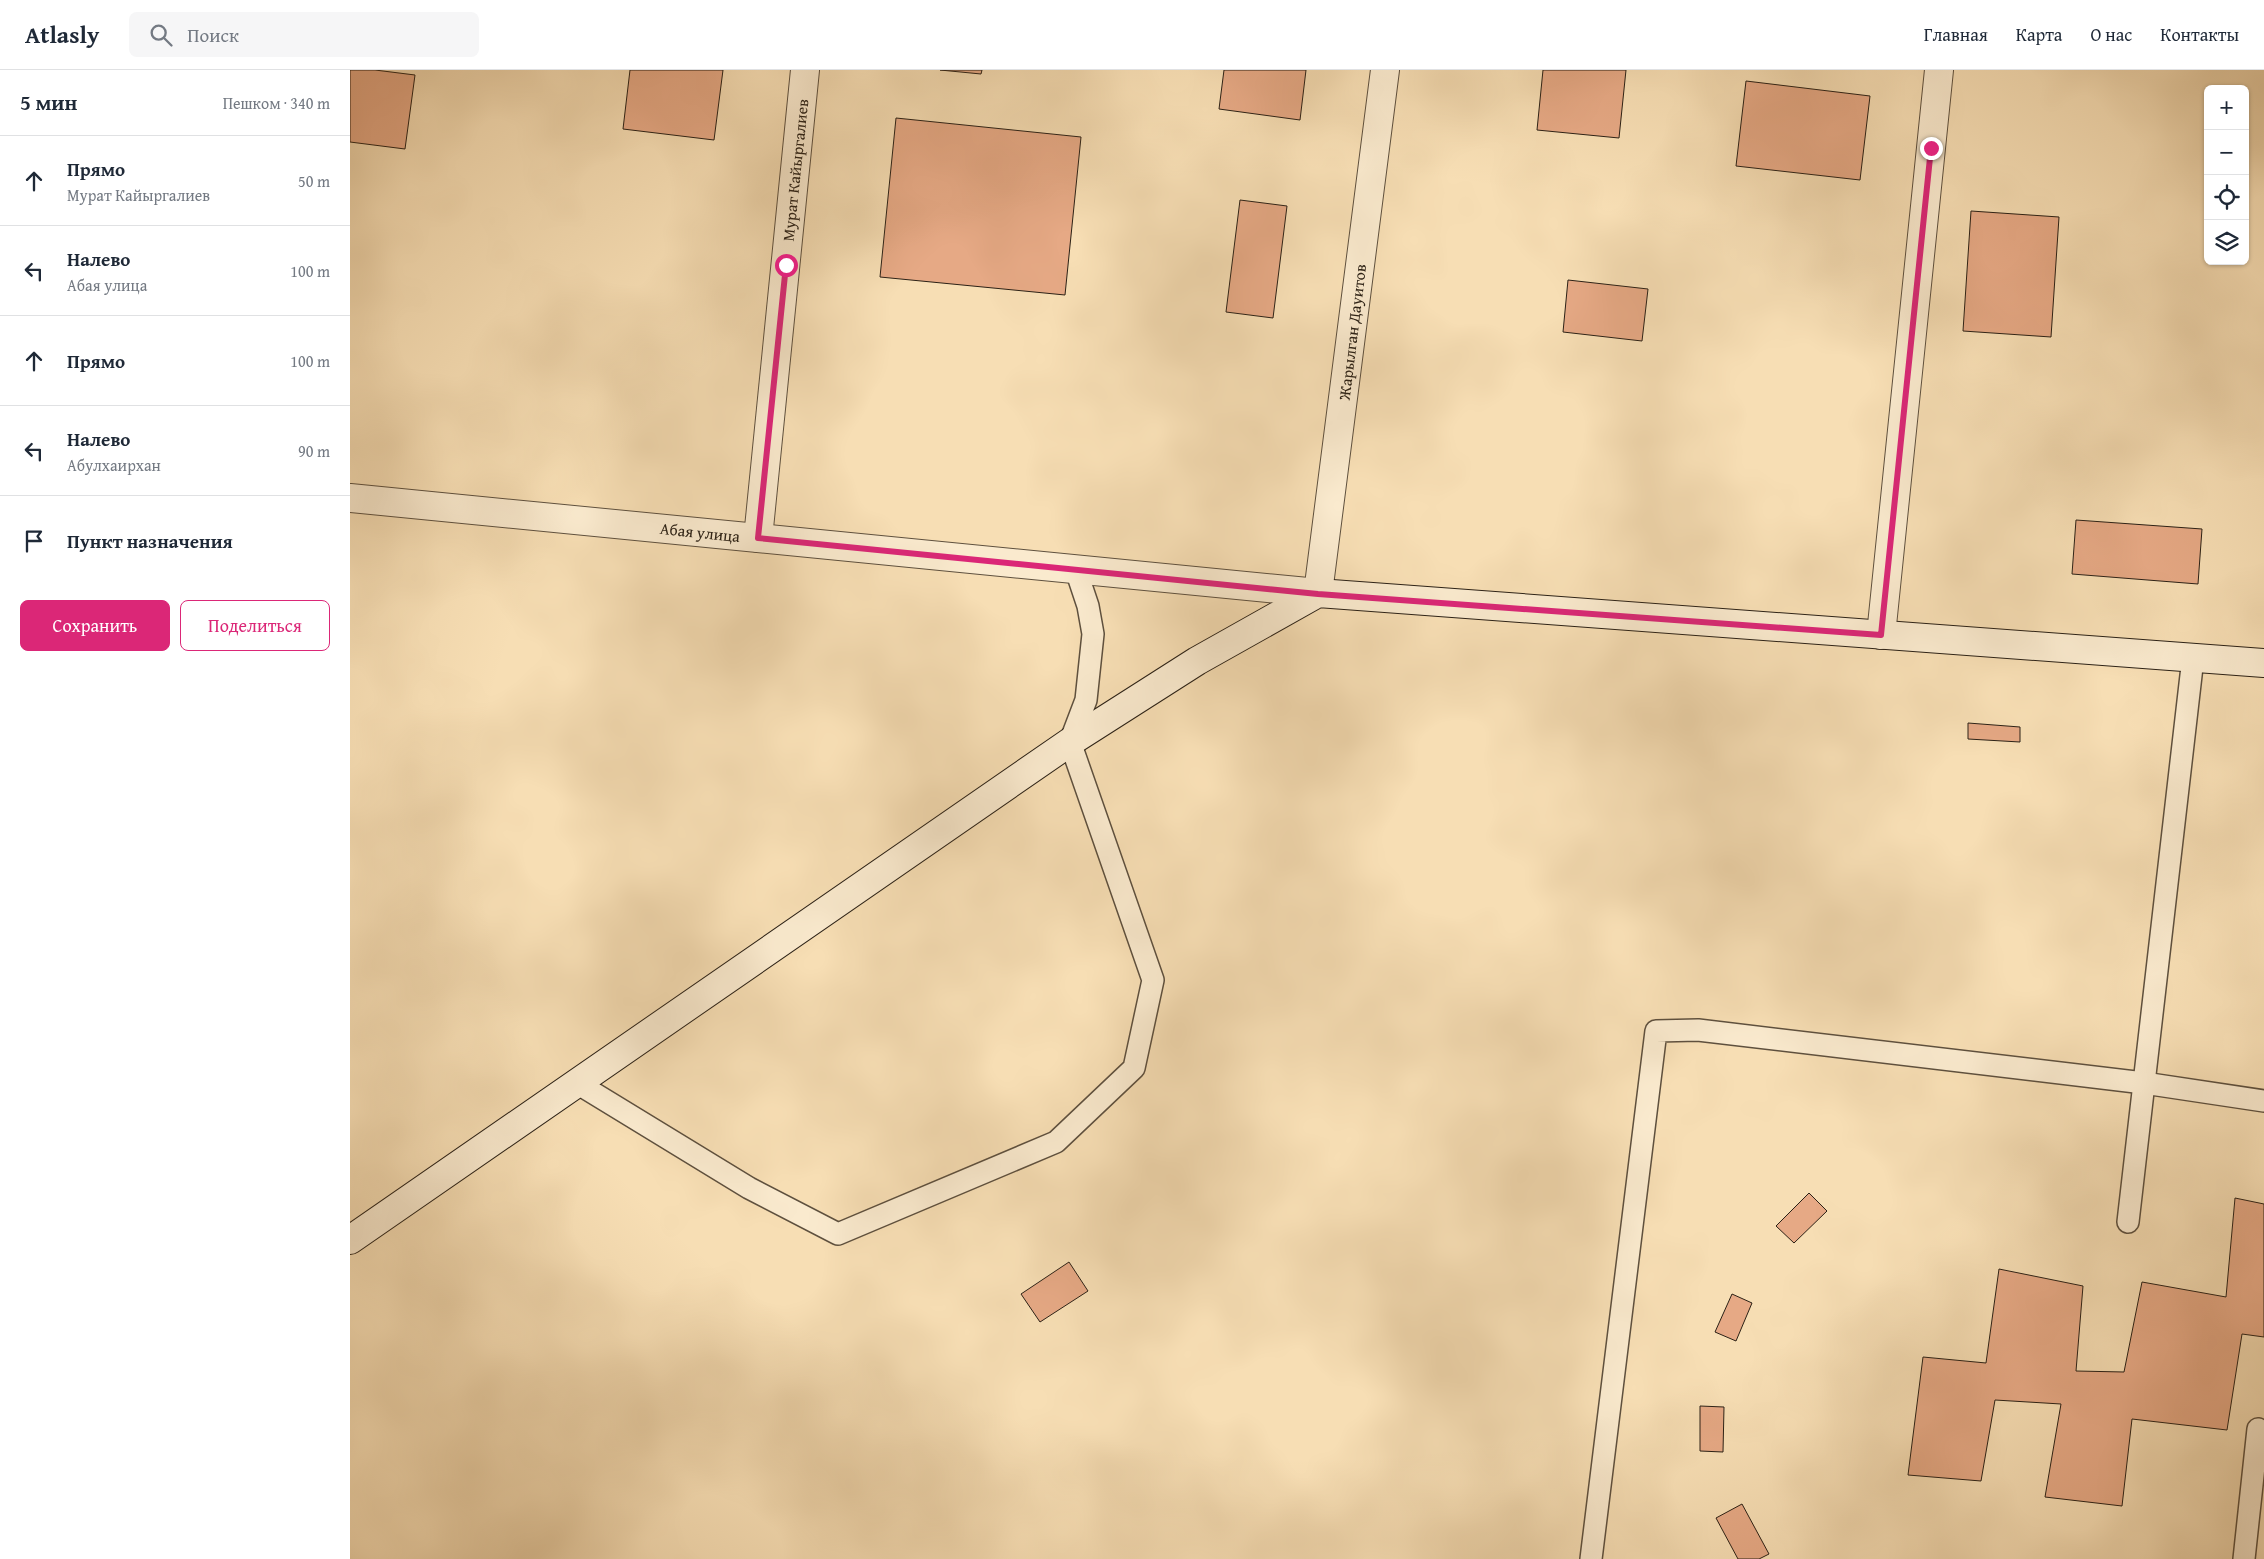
<!DOCTYPE html>
<html lang="ru">
<meta charset="utf-8">
<style>
:root{--surface:#fff;--page:#f6f6f7;--text:#1f2937;--muted:#747a83;--line:#e0e1e3;--accent:#db2777}
body{margin:0;font-family:"Gentium Book Plus",serif;background:var(--page);color:var(--text)}
.controls{position:absolute;right:15px;top:15px;display:grid;overflow:hidden;border-radius:8px;box-shadow:0 1px 4px #0004}
.controls button{width:45px;height:45px;display:grid;place-items:center;padding:0;border:0;border-bottom:1px solid var(--line);background:var(--surface);color:var(--text);font:25px sans-serif}
.stop{position:absolute;width:15px;height:15px;margin:-11px;border:4px solid #db2777;border-radius:50%;background:#fff}
.stop.end{background:#db2777;border-color:#fff;box-shadow:0 1px 5px #0008}
.list{margin:0;padding:0;list-style:none}
h2{display:flex;justify-content:space-between;align-items:center;height:65px;margin:0;padding:0 20px;font-size:21px}
h2 small{font-size:16px;font-weight:400;color:var(--muted)}
.list li{display:grid;grid-template-columns:32px 1fr auto;gap:15px;align-items:center;box-sizing:border-box;height:90px;padding:0 20px;border-top:1px solid var(--line)}
.list b{display:block;font-size:19px;white-space:nowrap}
.list p{margin:0;font-size:16px;white-space:nowrap;color:var(--muted)}
.list em{font-size:16px;font-style:normal;color:var(--muted)}
.actions{display:flex;gap:10px;padding:15px 20px}
.actions a{flex:1;padding:11px 0;border:1px solid var(--accent);border-radius:8px;text-align:center;font-size:18px;color:var(--accent)}
.actions .main{background:var(--accent);color:#fff}
.icon{flex:none;width:28px;height:28px;fill:none;stroke:currentColor;stroke-width:2;stroke-linecap:round;stroke-linejoin:round}
.map{position:relative;flex:none;width:1914px;height:1489px;overflow:hidden}
header{display:flex;align-items:center;gap:30px;box-sizing:border-box;height:70px;padding:0 25px;background:var(--surface);border-bottom:1px solid var(--line)}
header strong{font-size:24px}
nav{display:flex;gap:28px;margin-inline-start:auto;font-size:18px}
.search{width:350px;height:45px;background:var(--page);display:flex;align-items:center;gap:12px;box-sizing:border-box;padding:0 18px;border-radius:8px;color:var(--muted);font-size:19px}
main{display:flex}
aside{flex:1;background:var(--surface)}
.map>svg:first-child{display:block}
</style>
<header>
<strong>Atlasly</strong>
<div class="search"><svg class="icon" aria-label="search" viewBox="0 0 24 24"><circle cx="10" cy="10" r="6"/><path d="M15 15l6 6"/></svg>Поиск</div>
<nav><a>Главная</a><a>Карта</a><a>О нас</a><a>Контакты</a></nav>
</header>
<main>
<aside>
<h2>5 мин<small>Пешком · 340 m</small></h2>
<ul class="list">
<li><svg class="icon" aria-label="ahead" viewBox="0 0 24 24"><path d="M12 20V5M6 11l6-6 6 6"/></svg><div><b>Прямо</b><p>Мурат Кайыргалиев</p></div><em>50 m</em></li>
<li><svg class="icon" aria-label="left" viewBox="0 0 24 24"><path d="M17 20v-9H6M10 6l-5 5 5 5"/></svg><div><b>Налево</b><p>Абая улица</p></div><em>100 m</em></li>
<li><svg class="icon" aria-label="ahead" viewBox="0 0 24 24"><path d="M12 20V5M6 11l6-6 6 6"/></svg><div><b>Прямо</b></div><em>100 m</em></li>
<li><svg class="icon" aria-label="left" viewBox="0 0 24 24"><path d="M17 20v-9H6M10 6l-5 5 5 5"/></svg><div><b>Налево</b><p>Абулхаирхан</p></div><em>90 m</em></li>
<li><svg class="icon" aria-label="arrive" viewBox="0 0 24 24"><path d="M6 21V4h12l-3 4 3 4H6"/></svg><div><b>Пункт назначения</b></div></li>
</ul>
<div class="actions"><a class="main">Сохранить</a><a>Поделиться</a></div>
</aside>
<div class="map">
<svg width="1914" height="1489" viewBox="0 0 1914 1489">
<rect width="100%" height="100%" fill="#f7deb4"/>
<filter id="stains"><feTurbulence type="fractalNoise" baseFrequency=".004" numOctaves="4"/><feColorMatrix values="0 0 0 0 .2 0 0 0 0 .09 0 0 0 0 .02 0 0 0 .5 -.17"/></filter>
<radialGradient id="worn" r=".72"><stop offset=".6" stop-color="#630" stop-opacity="0"/><stop offset="1" stop-color="#630" stop-opacity=".3"/></radialGradient>
<g fill="#e6a985" stroke="#2b2116">
<polygon points="0,0 25,0 65,5 55,79 0,72"/>
<polygon points="280,0 373,0 364,70 273,59"/>
<polygon points="590,0 632,0 631,4"/>
<polygon points="874,0 956,0 950,50 869,39"/>
<polygon points="1193,0 1276,0 1269,68 1187,60"/>
<polygon points="1396,11 1520,26 1510,110 1386,96"/>
<polygon points="546,48 731,67 715,225 530,207"/>
<polygon points="890,130 937,136 923,248 876,242"/>
<polygon points="1621,141 1709,147 1701,267 1613,261"/>
<polygon points="1218,210 1298,219 1292,271 1213,262"/>
<polygon points="1726,450 1852,459 1848,514 1722,504"/>
<polygon points="1618,653 1670,657 1670,672 1618,669"/>
<polygon points="1459,1123 1477,1141 1444,1173 1426,1156"/>
<polygon points="1885,1128 1914,1134 1914,1267 1892,1264 1877,1360 1782,1349 1772,1436 1695,1427 1711,1334 1645,1330 1631,1411 1558,1405 1573,1287 1636,1293 1649,1199 1733,1216 1726,1301 1774,1302 1792,1212 1876,1227"/>
<polygon points="719,1192 738,1221 690,1252 671,1224"/>
<polygon points="1382,1224 1402,1233 1386,1271 1365,1262"/>
<polygon points="1350,1336 1374,1337 1373,1382 1350,1381"/>
<polygon points="1392,1434 1419,1484 1409,1489 1388,1489 1366,1448"/>
</g>
<g fill="none" stroke-linecap="round" stroke-linejoin="round">
<defs>
<g id="service">
<polyline points="227,1013 399,1118 488,1164 706,1072 784,998 803,910 720,672 736,630 743,564 738,536 726,500"/>
<polyline points="1778,1152 1843,588"/>
<polyline points="1241,1489 1306,961 1348,960 1794,1013 1914,1031"/>
<polyline points="1894,1489 1908,1359"/>
</g>
<g id="minor">
<polyline points="408,468 455,0"/>
<polyline points="1531,565 1589,0"/>
</g>
<polyline id="tertiary" points="0,428 968,523 1035,0"/>
<polyline id="secondary" points="0,1170 720,672 847,591 968,523 1914,593"/>
</defs>
<use href="#service" stroke="#5e503e" stroke-width="24"/>
<use href="#minor" stroke="#5e503e" stroke-width="30"/>
<use href="#tertiary" stroke="#5e503e" stroke-width="30"/>
<use href="#secondary" stroke="#2b2116" stroke-width="30"/>
<use href="#service" stroke="#faeace" stroke-width="21"/>
<use href="#minor" stroke="#faeace" stroke-width="28"/>
<use href="#tertiary" stroke="#faeace" stroke-width="28"/>
<use href="#secondary" stroke="#faeace" stroke-width="28"/>
</g>
<g fill="none" stroke-linecap="round" stroke-linejoin="round">
<polyline stroke="#db2777" stroke-width="6" points="436,195 408,468 968,524 1531,565 1581,78"/>
</g>
<g text-anchor="middle" dominant-baseline="central" stroke-width="4" stroke-linejoin="round" paint-order="stroke">
<g font-size="16" fill="#2b2116" stroke="#faeace">
<text transform="translate(445 100) rotate(-84)">Мурат Кайыргалиев</text>
<text transform="translate(1002 262) rotate(-83)">Жарылган Дауитов</text>
<text transform="translate(350 462) rotate(6)">Абая улица</text>
</g>
</g>
<rect width="100%" height="100%" filter="url(#stains)"/>
<rect width="100%" height="100%" fill="url(#worn)"/>
</svg>
<div class="controls">
<button>+</button>
<button>−</button>
<button><svg class="icon" aria-label="locate" viewBox="0 0 24 24"><circle cx="12" cy="12" r="6"/><path d="M12 2v4M12 18v4M2 12h4M18 12h4"/></svg></button>
<button><svg class="icon" aria-label="layers" viewBox="0 0 24 24"><path d="M12 4l9 5-9 5-9-5zM3 14l9 5 9-5"/></svg></button>
</div>
<div class="stop" style="left:436px;top:195px"></div>
<div class="stop end" style="left:1581px;top:78px"></div>
</div>
</main>
